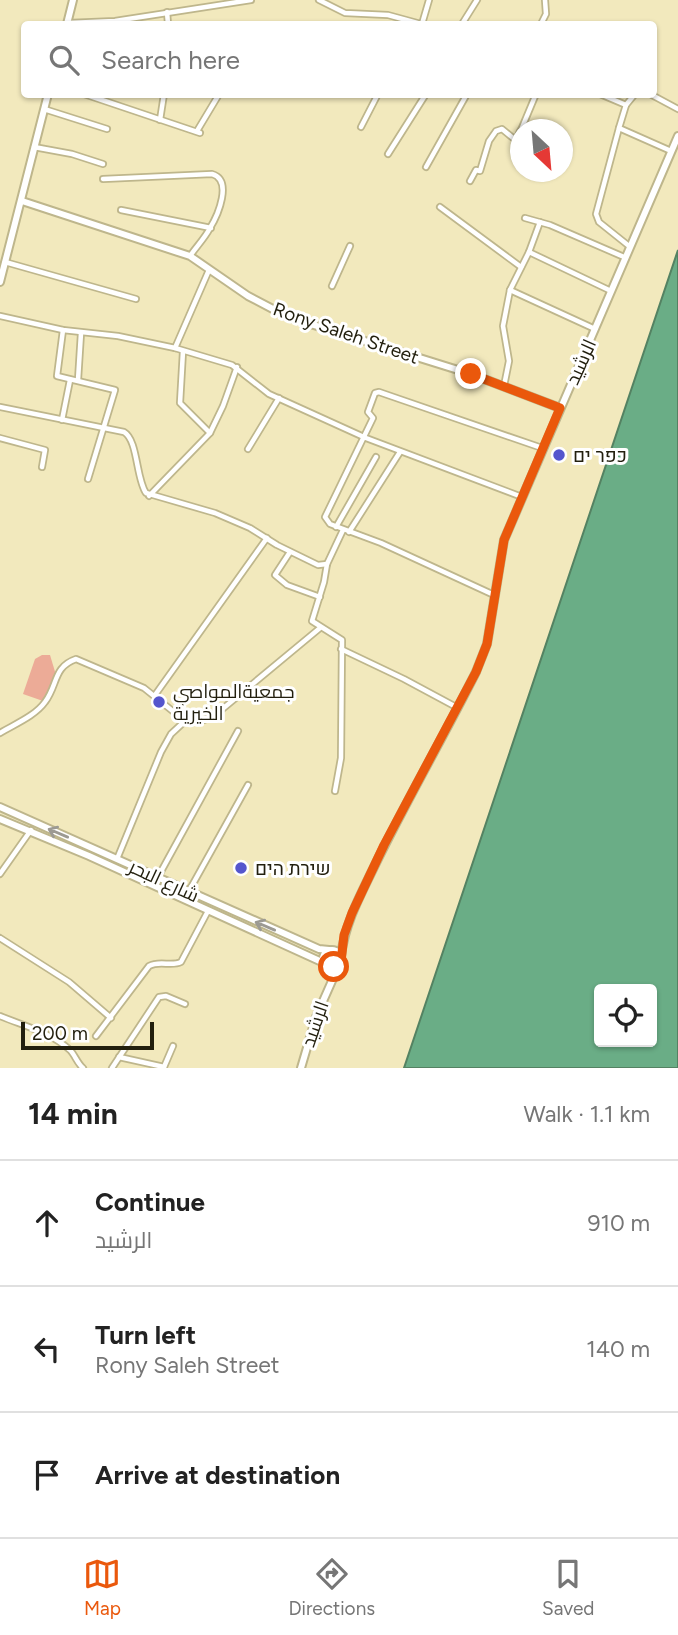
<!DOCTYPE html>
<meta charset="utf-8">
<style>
:root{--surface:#fff;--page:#f2f2f2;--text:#222;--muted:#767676;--line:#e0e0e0;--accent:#ea580c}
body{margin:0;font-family:Figtree,Cairo,Heebo,sans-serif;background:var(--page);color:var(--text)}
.controls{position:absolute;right:21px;bottom:21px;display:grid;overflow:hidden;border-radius:7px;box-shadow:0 2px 5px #0004}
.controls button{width:63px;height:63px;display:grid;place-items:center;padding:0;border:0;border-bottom:2px solid var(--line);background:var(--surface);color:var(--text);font:35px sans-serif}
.compass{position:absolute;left:510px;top:119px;width:63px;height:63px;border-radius:50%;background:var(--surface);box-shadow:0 2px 5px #0004;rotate:154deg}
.scale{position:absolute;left:21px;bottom:18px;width:133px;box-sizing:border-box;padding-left:7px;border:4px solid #221f0e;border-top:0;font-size:19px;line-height:24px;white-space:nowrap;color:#221f0e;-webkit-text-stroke:5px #fff;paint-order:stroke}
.stop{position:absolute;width:21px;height:21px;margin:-16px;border:5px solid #ea580c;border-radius:50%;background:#fff}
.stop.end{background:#ea580c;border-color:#fff;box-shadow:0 2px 7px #0008}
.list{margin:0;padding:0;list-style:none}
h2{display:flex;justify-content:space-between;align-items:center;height:91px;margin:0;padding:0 28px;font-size:30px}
h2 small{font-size:23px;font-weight:400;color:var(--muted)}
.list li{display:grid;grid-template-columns:46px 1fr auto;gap:21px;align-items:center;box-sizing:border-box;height:126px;padding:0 28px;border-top:2px solid var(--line)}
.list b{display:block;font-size:26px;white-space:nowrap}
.list p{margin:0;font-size:23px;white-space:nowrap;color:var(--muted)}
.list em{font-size:23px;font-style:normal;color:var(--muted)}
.icon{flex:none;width:38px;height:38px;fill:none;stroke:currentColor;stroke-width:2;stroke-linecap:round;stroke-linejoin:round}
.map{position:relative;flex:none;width:678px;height:1068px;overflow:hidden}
.search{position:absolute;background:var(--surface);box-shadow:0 2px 5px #0004;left:21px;right:21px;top:21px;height:77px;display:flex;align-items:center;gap:18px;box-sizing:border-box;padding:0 24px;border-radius:7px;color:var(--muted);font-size:26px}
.sheet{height:469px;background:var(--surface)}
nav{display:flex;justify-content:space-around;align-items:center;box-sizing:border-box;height:98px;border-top:2px solid var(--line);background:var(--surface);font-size:19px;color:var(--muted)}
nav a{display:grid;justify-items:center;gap:4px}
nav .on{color:var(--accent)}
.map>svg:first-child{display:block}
</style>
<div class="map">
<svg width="678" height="1068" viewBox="0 0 678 1068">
<rect width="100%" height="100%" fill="#f2e9bd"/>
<polygon fill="#ecab97" points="42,655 50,655 56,675 43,701 23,694 35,659"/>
<path fill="#6aad86" stroke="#548262" stroke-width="2" fill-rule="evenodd" d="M678,250V1068H404ZM599,989H652V1042H599Z"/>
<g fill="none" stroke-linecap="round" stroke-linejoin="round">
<defs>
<g id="street">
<polyline points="319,0 345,13 388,15 421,24"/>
<polyline points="167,12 168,24"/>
<polyline points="68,23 115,21 251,0"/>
<polyline points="422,24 429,0"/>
<polyline points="462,24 477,0"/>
<polyline points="541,24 546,14 545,0"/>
<polyline points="84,94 200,133"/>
<polyline points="600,94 626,105 619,128 671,151"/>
<polyline points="650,94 678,109"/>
<polyline points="626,105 635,94"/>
<polyline points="44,109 107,129"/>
<polyline points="160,120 164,94"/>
<polyline points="361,127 378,94"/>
<polyline points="619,128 596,214 599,222 629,246"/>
<polyline points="521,130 536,94"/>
<polyline points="197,131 218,96"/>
<polyline points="34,147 72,154 103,164"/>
<polyline points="388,154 426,94"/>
<polyline points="426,167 467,94"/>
<path d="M103,179L212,174C233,180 218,215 210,228C205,238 196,247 190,256"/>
<polyline points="470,181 476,170 480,171 489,141 496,131 502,129 513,138 517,138 520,131"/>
<polyline points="440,207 521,267"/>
<polyline points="121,210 211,228"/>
<polyline points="525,218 550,225 624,257"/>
<polyline points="529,252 611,291"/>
<polyline points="5,262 136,299"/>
<polyline points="332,286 350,246"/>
<polyline points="510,290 595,329"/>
<polyline points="0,316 63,330 118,336 175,348 232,365 269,394 366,438 522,497"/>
<polyline points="63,330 57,376 115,390 88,479"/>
<polyline points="175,348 209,270"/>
<polyline points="183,351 180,403 210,433"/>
<polyline points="78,380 81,333"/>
<polyline points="504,386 509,361 503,326 510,290 529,252 540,222"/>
<path d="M0,407L124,432C138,440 136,479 146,493L215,513L250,528L277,545L318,565L327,564"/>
<polyline points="62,420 70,380"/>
<polyline points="0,438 45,450 42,467"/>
<polyline points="248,449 279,398"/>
<polyline points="149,496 210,433 223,406 237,367"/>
<polyline points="336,527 376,457"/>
<polyline points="349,532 400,452"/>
<polyline points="290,552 275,575 287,585 320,597"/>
<polyline points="494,595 381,543 330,524 325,517 373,418 368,412 375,393 379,392 542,448"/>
<polyline points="341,649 404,679 458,708"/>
<polyline points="155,695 267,538"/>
<path d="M0,733C15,724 35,716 45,702C58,685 53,667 76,659L144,688L185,721L204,720L220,711L320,628"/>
<polyline points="335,791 341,758 342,640 312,621 324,582 327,564 343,530"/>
<polyline points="117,859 161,752 171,734 185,721"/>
<polyline points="0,874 31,830"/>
<polyline points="158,877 238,731"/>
<polyline points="189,891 248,785"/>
<polyline points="0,938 69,982 111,1018"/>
<path d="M0,1016C24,1026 50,1032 70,1050C75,1055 77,1063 83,1068"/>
<path d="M96,1036L149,966C160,960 171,967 181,962L208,911"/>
<polyline points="119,1057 164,1067"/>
<polyline points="164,1067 173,1046"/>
<polyline points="112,1068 159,997 166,996 185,1004"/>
</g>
<g id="secondary">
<polyline points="67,24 73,0"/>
<polyline points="22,201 190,256 248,296 288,317 471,374 560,408"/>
<polyline points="0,282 48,94"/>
<polyline points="0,807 319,949 329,950"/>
<polyline points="0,819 89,856 324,963"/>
<circle cx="332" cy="959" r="9"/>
<path d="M341,956C345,923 360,896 374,867C406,801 443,738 476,672L487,644L504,540L678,136"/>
<polyline points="301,1068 316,1017 339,965"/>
</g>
</defs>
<use href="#street" stroke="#beb68c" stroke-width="8"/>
<use href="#secondary" stroke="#beb68c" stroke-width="10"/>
<use href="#street" stroke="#fff" stroke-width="4.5"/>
<use href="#secondary" stroke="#fff" stroke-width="6"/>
</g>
<defs><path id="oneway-shaft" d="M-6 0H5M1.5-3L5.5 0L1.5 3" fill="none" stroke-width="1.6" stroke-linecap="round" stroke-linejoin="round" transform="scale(1.75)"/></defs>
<g stroke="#9c9a93">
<use href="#oneway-shaft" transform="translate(58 833) rotate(-157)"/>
<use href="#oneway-shaft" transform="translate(265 926) rotate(-157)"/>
</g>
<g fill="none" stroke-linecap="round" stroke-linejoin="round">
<polyline stroke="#ea580c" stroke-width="9" points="334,967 341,962 344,935 352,913 384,845 476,672 487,644 504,540 560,408 471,374"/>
</g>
<g fill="#5556cd" stroke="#fff" stroke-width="2.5">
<circle cx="559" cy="455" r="7"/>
<circle cx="159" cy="702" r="7"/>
<circle cx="241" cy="868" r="7"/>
</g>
<g text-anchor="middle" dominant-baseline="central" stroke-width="6" stroke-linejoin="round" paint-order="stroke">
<g font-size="19" fill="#221f0e" stroke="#fff">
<text transform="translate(346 333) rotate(19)">Rony Saleh Street</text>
<text transform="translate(581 362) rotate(-66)">الرشيد</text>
<text transform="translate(164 881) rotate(25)">شارع البحر</text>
<text transform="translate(315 1024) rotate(-71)">الرشيد</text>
</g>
<g font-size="19" fill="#221f0e" stroke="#fff" text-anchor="start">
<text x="573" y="455">כפר ים</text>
<text x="173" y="691">جمعيةالمواصي<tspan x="173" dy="22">الخيرية</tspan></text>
<text x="255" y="868">שירת הים</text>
</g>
</g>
</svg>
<div class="controls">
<button><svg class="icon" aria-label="locate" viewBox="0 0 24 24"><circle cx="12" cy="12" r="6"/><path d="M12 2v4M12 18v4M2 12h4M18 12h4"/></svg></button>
</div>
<svg class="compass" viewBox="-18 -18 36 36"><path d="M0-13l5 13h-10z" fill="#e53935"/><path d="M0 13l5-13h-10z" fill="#767676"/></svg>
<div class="scale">200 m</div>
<div class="stop" style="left:334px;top:967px"></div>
<div class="stop end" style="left:471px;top:374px"></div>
<div class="search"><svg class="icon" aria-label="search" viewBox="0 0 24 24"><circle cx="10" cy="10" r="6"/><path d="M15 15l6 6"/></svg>Search here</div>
</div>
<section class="sheet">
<h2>14 min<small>Walk · 1.1 km</small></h2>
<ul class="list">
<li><svg class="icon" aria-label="ahead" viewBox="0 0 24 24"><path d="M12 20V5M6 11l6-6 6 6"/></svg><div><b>Continue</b><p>الرشيد</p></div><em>910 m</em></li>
<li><svg class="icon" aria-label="left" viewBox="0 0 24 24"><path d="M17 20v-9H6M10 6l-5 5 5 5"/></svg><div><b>Turn left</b><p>Rony Saleh Street</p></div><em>140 m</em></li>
<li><svg class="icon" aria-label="arrive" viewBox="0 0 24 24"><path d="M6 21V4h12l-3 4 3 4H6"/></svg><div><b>Arrive at destination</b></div></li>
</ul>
</section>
<nav>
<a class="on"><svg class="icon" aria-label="map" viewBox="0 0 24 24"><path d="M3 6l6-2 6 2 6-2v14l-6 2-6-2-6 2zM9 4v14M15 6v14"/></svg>Map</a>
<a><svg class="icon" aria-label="directions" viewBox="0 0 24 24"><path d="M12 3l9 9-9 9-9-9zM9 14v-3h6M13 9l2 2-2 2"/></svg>Directions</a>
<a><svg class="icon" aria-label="saved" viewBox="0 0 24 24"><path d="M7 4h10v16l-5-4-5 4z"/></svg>Saved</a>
</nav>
